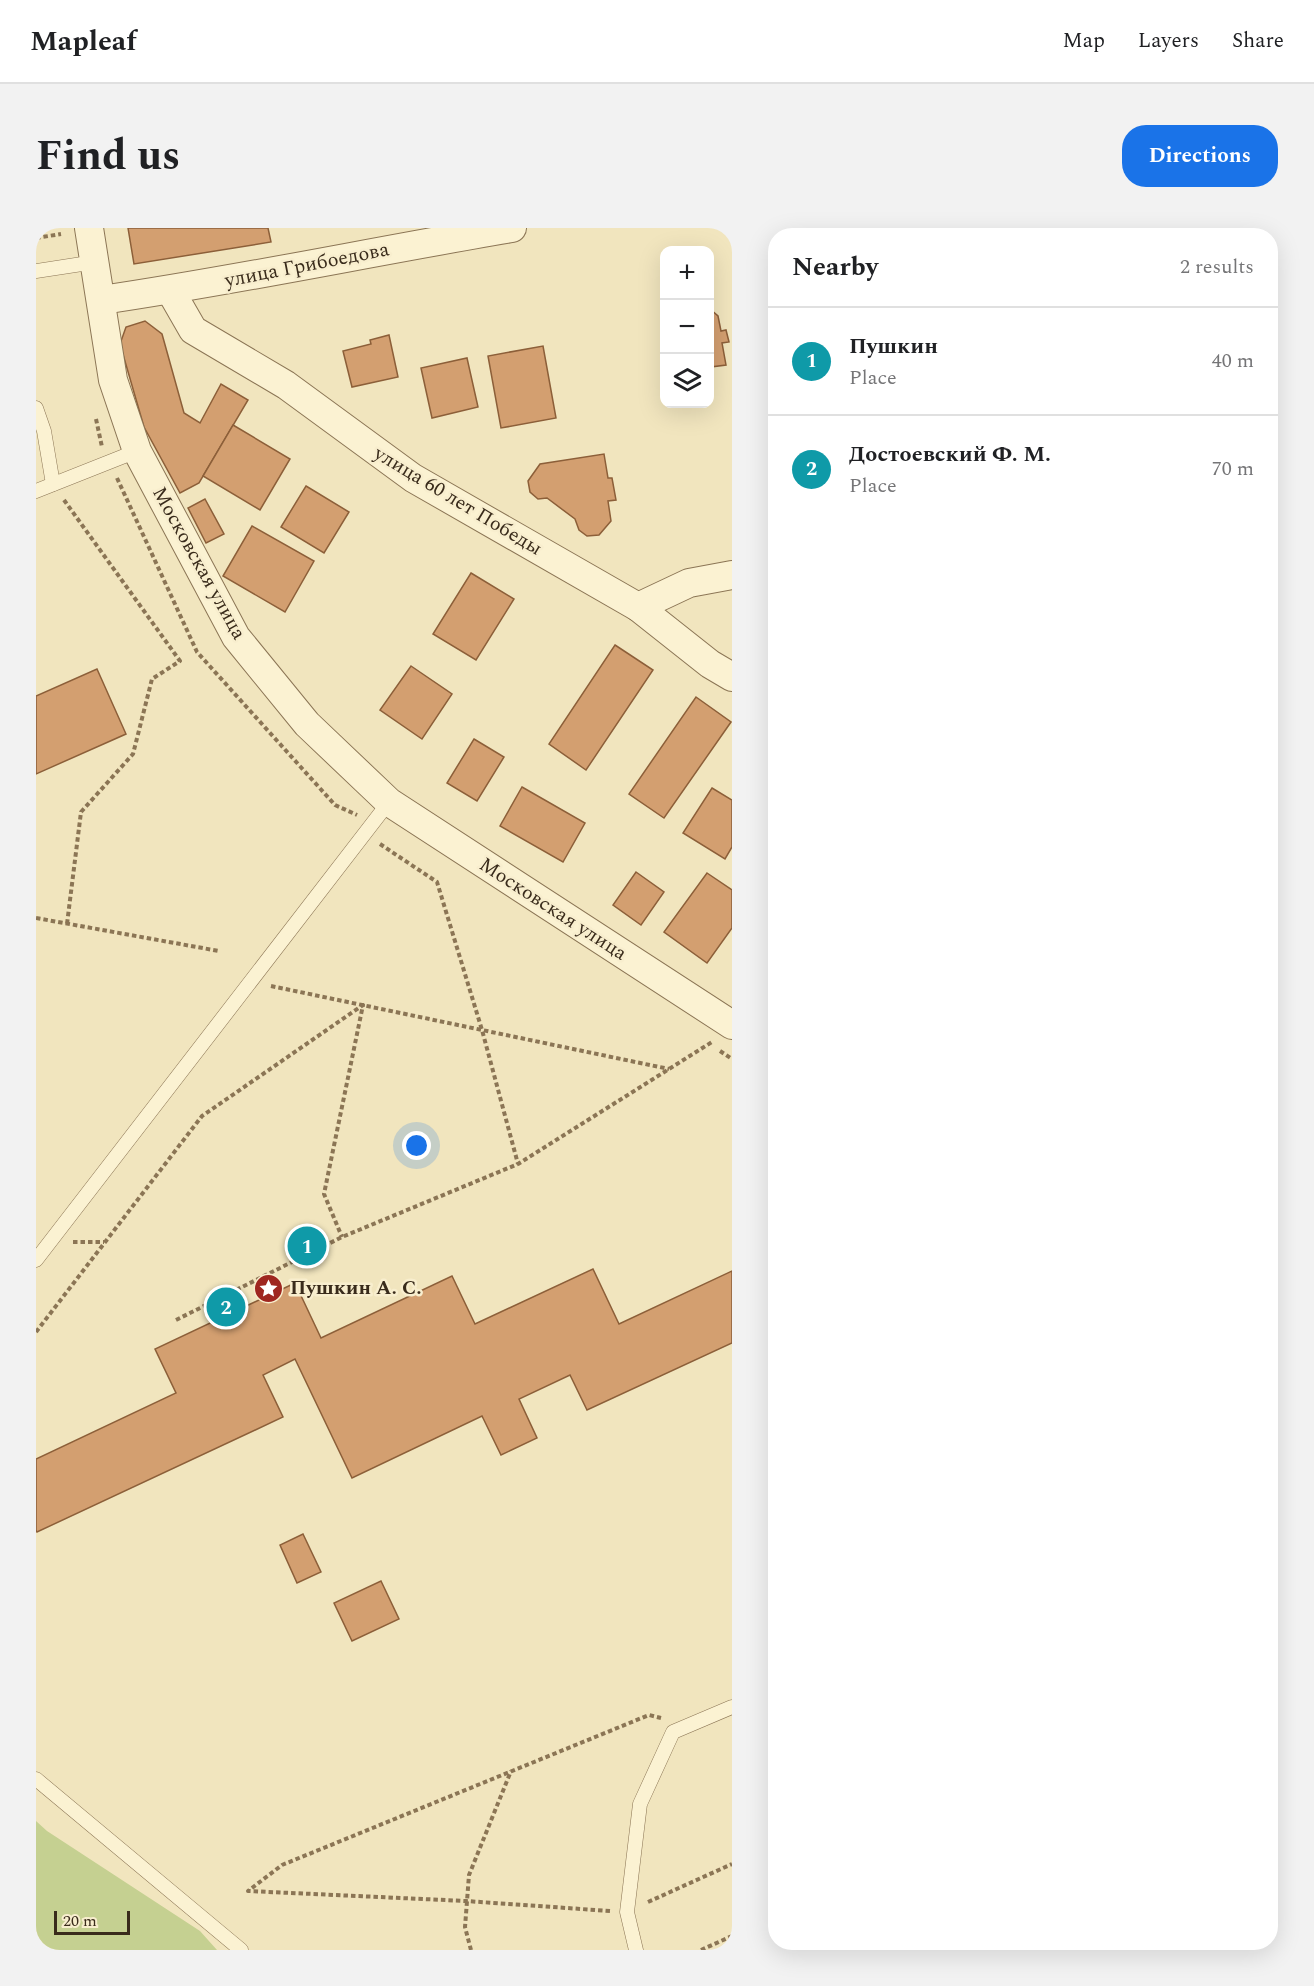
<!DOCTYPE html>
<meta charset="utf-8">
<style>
:root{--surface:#fff;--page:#f2f2f2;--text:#202124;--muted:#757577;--line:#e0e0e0;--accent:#1a73e8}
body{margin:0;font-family:Spectral,serif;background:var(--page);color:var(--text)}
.controls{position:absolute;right:18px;top:18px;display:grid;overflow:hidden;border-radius:12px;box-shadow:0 6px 24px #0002}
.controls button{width:54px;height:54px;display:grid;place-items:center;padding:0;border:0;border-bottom:2px solid var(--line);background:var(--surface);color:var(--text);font:30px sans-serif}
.scale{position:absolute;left:18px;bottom:15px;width:76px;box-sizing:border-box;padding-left:6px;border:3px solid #392b1b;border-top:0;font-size:16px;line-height:21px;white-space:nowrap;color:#392b1b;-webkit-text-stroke:4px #f8eece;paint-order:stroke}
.you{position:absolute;left:381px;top:918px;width:21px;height:21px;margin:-15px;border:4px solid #fff;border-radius:50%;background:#1a73e8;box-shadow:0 0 0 9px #1a73e833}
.badge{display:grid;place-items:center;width:39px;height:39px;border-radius:50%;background:var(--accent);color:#fff;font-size:20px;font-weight:700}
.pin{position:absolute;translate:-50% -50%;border:3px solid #fff;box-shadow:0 2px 6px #0006}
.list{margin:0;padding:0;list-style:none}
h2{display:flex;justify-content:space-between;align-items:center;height:78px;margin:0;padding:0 24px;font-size:26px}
h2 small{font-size:20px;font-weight:400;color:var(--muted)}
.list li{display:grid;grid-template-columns:39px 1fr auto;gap:18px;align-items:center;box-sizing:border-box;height:108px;padding:0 24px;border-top:2px solid var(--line)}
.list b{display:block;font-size:22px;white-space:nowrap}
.list p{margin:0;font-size:20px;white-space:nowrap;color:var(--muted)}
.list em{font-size:20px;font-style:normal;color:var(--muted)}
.icon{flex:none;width:33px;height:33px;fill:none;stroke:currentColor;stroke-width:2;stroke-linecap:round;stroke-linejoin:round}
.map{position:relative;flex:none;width:696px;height:1722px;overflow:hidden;border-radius:24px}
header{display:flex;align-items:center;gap:36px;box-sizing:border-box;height:84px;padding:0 30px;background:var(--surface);border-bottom:2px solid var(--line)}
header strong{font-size:28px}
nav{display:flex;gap:33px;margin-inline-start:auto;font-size:21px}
.intro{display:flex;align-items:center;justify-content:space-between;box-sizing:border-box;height:144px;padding:0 36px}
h1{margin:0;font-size:42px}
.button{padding:15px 27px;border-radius:24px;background:var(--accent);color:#fff;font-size:21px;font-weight:700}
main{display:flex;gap:36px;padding:0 36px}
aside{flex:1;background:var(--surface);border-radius:24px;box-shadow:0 6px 24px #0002}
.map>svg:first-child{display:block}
</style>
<header>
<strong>Mapleaf</strong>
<nav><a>Map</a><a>Layers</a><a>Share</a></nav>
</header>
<div class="intro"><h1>Find us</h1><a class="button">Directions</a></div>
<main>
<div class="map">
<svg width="696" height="1722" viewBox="0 0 696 1722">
<rect width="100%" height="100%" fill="#f1e5be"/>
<polygon fill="#c5d091" points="0,1593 11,1603 164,1703 181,1722 0,1722"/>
<g fill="#d39f70" stroke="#8c5f39" stroke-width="1.5">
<polygon points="92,0 232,0 235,14 98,36"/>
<polygon points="674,81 682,88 685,103 690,102 693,114 686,115 690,137 675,139 674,143"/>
<polygon points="109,93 126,106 148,185 164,195 185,156 212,172 163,255 144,265 108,199 84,116 90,99"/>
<polygon points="353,107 362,149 316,159 307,123 335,116 334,112"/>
<polygon points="507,118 520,190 465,200 452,128"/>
<polygon points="431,130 442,179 396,190 385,140"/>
<polygon points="197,197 254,231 224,282 167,248"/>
<polygon points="568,226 572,250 576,250 580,272 572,273 575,293 563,307 551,308 543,302 539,291 511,270 502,271 494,264 492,253 504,236"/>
<polygon points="270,258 313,284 288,325 245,299"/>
<polygon points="169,271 188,306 170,315 152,280"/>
<polygon points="216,298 278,333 249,384 187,348"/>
<polygon points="435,345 478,371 440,432 397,406"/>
<polygon points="579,417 617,442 550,542 513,516"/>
<polygon points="375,438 416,466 386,511 344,482"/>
<polygon points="61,441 90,506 0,546 0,468"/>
<polygon points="660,469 695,494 628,590 593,566"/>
<polygon points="438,511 468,529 441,573 411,555"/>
<polygon points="486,559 549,595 527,634 464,598"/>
<polygon points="676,560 696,572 696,619 689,631 647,605"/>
<polygon points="600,644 628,664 605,697 577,677"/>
<polygon points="671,645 696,662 696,700 671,735 628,704"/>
<polygon points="557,1041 583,1096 696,1043 696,1115 551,1182 534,1147 483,1171 501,1210 465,1227 446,1188 316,1250 259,1131 227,1147 247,1189 1,1304 0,1302 0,1231 140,1165 119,1121 259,1055 285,1110 416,1048 439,1096"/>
<polygon points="267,1306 285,1344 261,1355 244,1317"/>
<polygon points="345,1353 363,1391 316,1413 298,1375"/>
</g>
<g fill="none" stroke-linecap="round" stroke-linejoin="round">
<defs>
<g id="lane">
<polyline points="0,43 59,34"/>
<polyline points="0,180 8,203 17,256"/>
<polyline points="0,263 101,223"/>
<polyline points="0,1032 353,574"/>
<polyline points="0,1551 205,1722"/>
<polyline points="600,1722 591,1684 604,1576 637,1504 696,1479"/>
</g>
<g id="street">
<polyline points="53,0 77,152 101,223 200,409 271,496 353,574 696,797"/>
<polyline points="134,62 157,102 250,157 377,250 602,379 674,436 696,449"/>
<path d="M66,72C203,52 339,23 476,0"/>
<polyline points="602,379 653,355 696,347"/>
</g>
</defs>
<use href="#lane" stroke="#8b7555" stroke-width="15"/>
<use href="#street" stroke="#8b7555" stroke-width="30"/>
<g stroke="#8b7555" stroke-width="4" stroke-dasharray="4.5 3" stroke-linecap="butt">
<polyline points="0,10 25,6"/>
<polyline points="60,191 66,219"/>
<polyline points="81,250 161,424 299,577 321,587"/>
<polyline points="28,272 144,433 116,451 97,526 45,584 31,696"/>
<polyline points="344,616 401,654 446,802 482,936"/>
<polyline points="0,690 183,723"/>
<polyline points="235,758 633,841"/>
<polyline points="684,823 696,831"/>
<polyline points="37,1014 68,1014"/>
<polyline points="140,1092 306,1009 482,936 676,814"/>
<polyline points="0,1104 166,888 327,777 288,966 306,1009"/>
<polyline points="612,1674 696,1636"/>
<polyline points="574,1683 430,1673 212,1663 246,1637 613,1487 625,1490"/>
<polyline points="435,1722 429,1699 433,1647 475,1543"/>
<polyline points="665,1722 696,1708"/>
</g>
<use href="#lane" stroke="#fbf2d2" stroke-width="14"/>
<use href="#street" stroke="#fbf2d2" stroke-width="28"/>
</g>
<defs>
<symbol id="sight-disc" viewBox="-11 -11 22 22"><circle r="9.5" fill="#9f2720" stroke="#f8eece"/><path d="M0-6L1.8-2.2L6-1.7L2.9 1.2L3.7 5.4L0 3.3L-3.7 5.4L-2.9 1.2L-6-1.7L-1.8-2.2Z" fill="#fff"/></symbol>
</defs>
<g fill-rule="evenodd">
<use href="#sight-disc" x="216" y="1044" width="33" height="33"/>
</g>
<g text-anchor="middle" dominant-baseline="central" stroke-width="5" stroke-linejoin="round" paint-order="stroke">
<g font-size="20" fill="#392b1b" stroke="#f8eece">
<text transform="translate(271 37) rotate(-11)">улица Грибоедова</text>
<text transform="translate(422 273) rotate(31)">улица 60 лет Победы</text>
<text transform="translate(163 335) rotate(61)">Московская улица</text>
<text transform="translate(517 681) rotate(33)">Московская улица</text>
</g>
<g font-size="20" font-weight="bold" fill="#392b1b" stroke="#f8eece" text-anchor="start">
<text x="254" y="1060">Пушкин А. С.</text>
</g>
</g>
</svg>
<div class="controls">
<button>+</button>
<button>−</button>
<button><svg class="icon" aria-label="layers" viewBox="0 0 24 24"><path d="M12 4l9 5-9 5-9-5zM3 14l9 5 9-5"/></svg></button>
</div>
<div class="scale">20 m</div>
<div class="you"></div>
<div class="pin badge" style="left:271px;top:1018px;background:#0f9aa8">1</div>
<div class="pin badge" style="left:190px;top:1079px;background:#0f9aa8">2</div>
</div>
<aside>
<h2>Nearby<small>2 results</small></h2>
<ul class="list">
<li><span class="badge" style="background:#0f9aa8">1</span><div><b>Пушкин</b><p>Place</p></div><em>40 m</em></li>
<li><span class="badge" style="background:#0f9aa8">2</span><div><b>Достоевский Ф. М.</b><p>Place</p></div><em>70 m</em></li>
</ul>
</aside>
</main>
